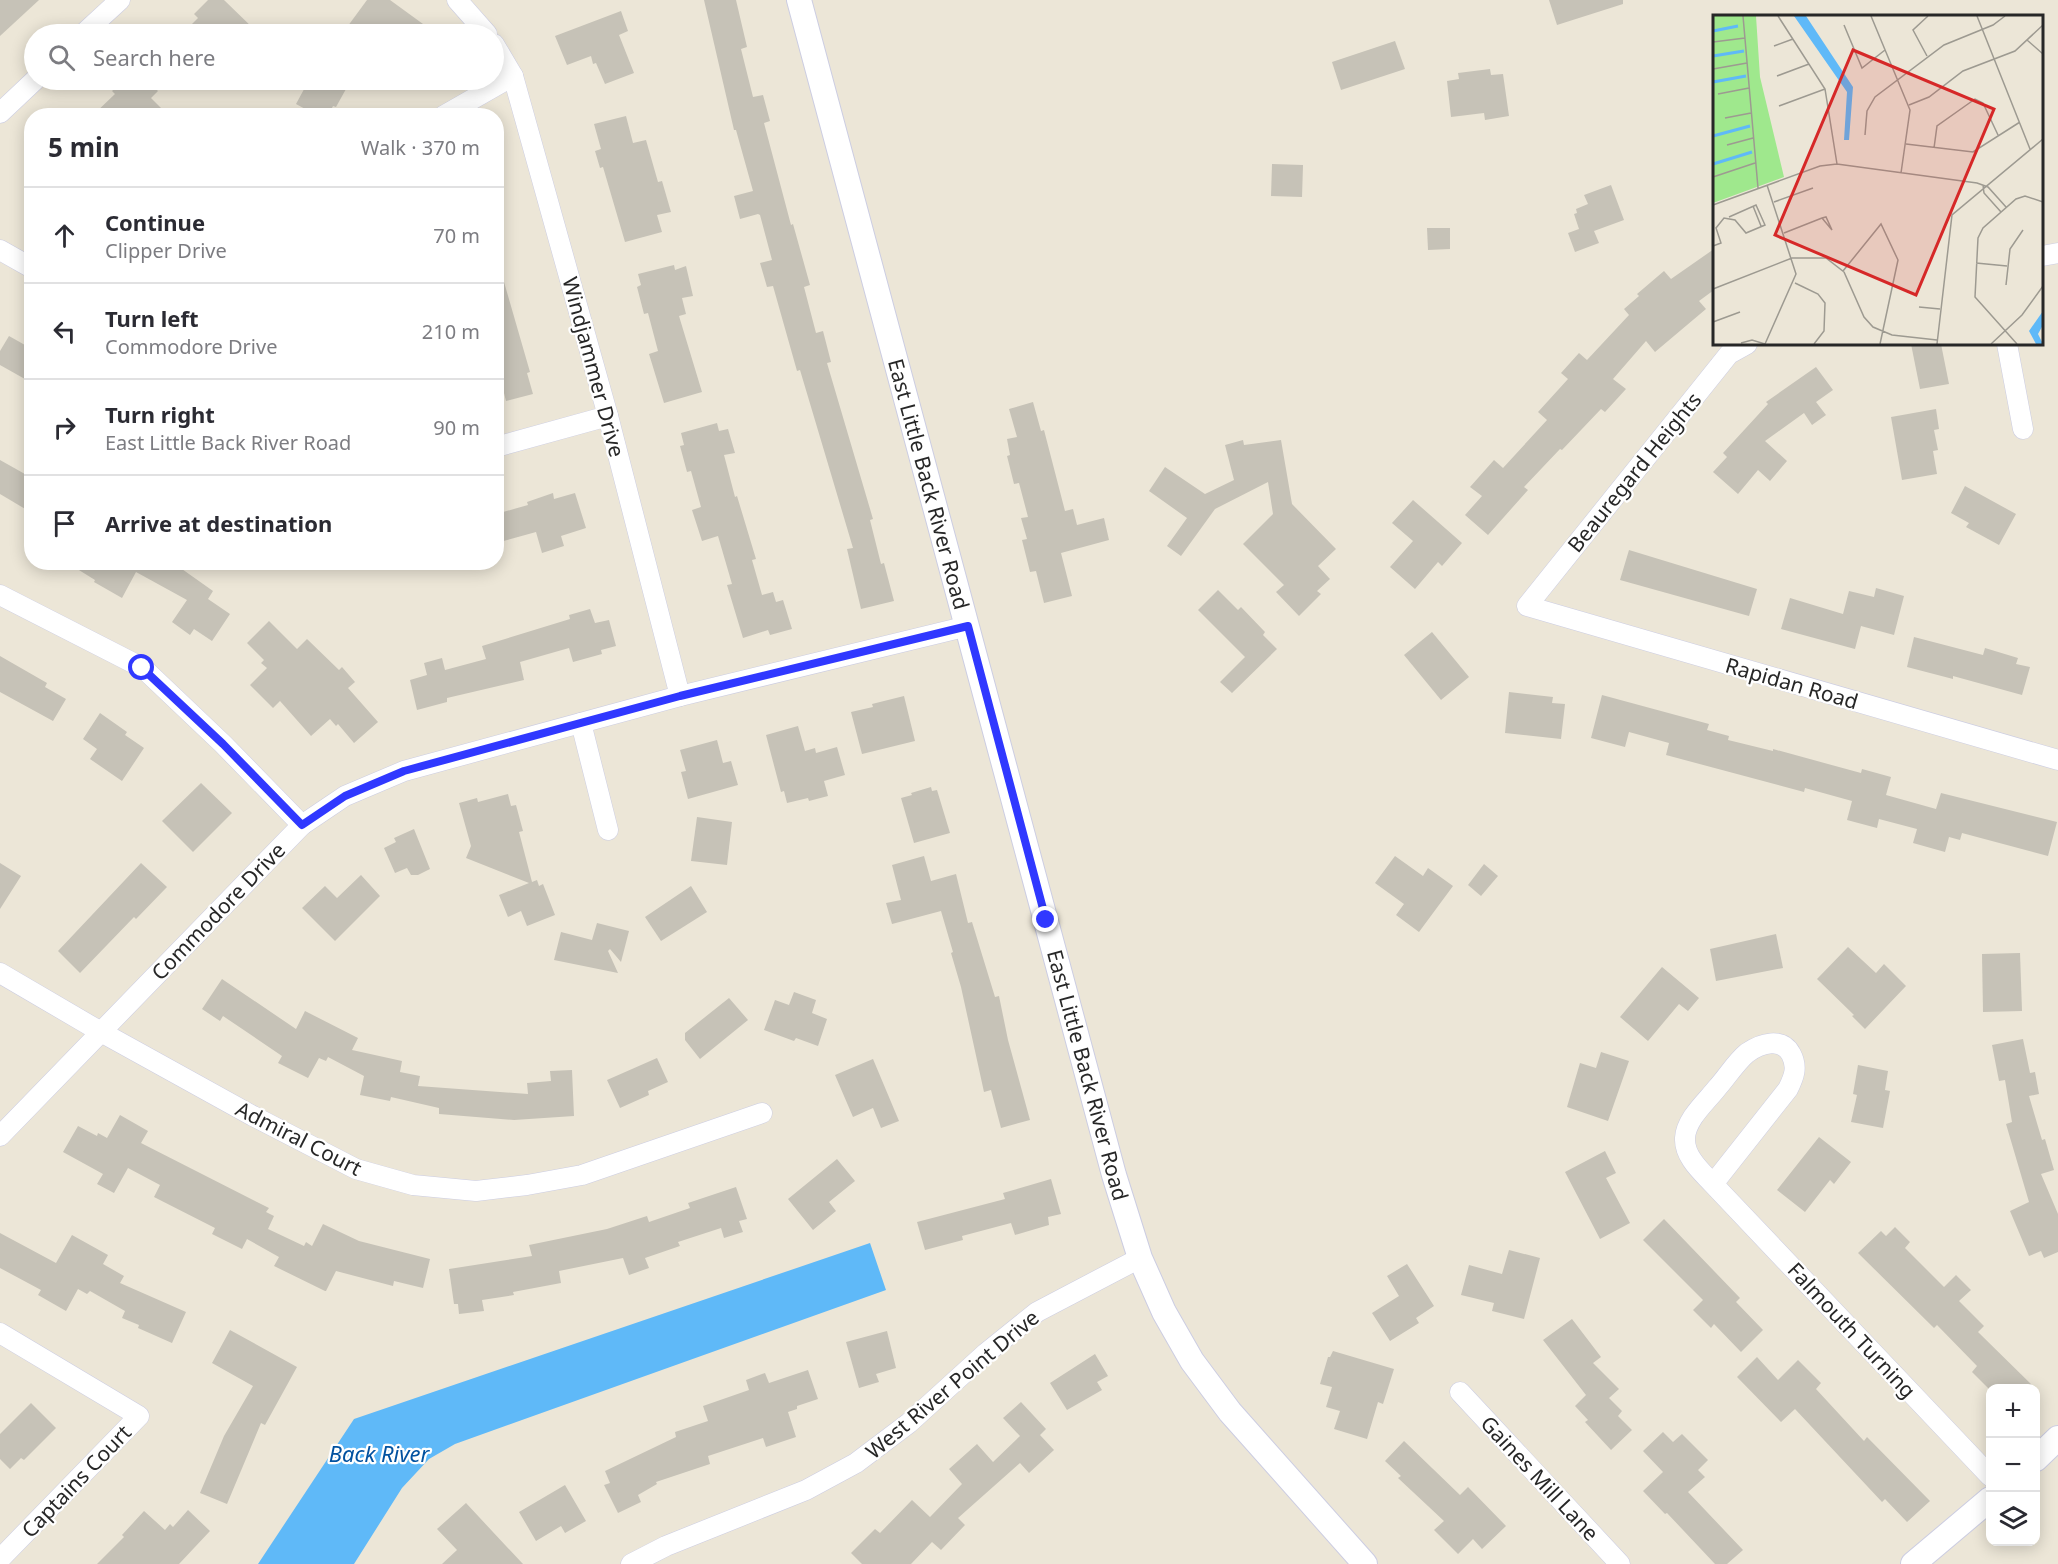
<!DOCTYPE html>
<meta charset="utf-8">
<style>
:root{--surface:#fff;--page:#f7f7f7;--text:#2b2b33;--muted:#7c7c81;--line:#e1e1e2}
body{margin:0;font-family:"Noto Sans",sans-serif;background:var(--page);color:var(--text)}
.controls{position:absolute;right:18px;bottom:18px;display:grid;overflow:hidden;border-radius:12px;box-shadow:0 3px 15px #0003}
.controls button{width:54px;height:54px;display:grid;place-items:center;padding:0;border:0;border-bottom:2px solid var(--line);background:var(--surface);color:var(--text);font:30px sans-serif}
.stop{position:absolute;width:18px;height:18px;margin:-14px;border:4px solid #3038ff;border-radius:50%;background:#fff}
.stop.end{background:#3038ff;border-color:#fff;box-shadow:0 2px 6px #0008}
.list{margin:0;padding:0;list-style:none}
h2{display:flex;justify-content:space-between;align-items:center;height:78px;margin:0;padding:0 24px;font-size:26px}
h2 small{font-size:20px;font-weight:400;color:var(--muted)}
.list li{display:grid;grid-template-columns:39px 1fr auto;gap:18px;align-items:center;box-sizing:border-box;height:96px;padding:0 24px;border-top:2px solid var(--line)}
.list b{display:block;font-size:22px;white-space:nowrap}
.list p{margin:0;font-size:20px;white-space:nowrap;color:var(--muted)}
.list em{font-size:20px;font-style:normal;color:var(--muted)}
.icon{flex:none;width:33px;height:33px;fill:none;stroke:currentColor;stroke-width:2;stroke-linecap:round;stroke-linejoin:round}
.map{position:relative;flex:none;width:2058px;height:1564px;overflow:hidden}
.search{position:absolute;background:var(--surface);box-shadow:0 3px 15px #0003;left:24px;top:24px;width:480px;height:66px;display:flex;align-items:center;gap:15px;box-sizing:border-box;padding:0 21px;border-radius:33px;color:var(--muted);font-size:22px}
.panel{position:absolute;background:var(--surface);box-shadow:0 3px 15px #0003;left:24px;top:108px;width:480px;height:462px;border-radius:24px}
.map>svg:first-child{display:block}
</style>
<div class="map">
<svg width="2058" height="1564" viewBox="0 0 2058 1564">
<rect width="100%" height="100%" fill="#ece6d7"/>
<polygon fill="#5fb9f8" points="870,1243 886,1290 455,1444 429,1459 402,1488 354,1564 258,1564 354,1419"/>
<g fill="#c6c2b7">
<polygon points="0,0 39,0 0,36"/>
<polygon points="208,0 224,0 259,34 182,34 198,18 194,14"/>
<polygon points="367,0 390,0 423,24 415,34 342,34"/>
<polygon points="704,0 736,0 747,47 741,49 753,97 763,95 770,121 764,123 791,225 793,224 810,285 804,287 816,333 823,331 831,362 827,363 873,519 870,520 881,564 884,563 894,601 861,609 847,549 853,548 831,474 800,370 797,371 773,286 767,287 760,263 772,260 760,215 758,214 740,219 734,196 753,191 736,130 734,130"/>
<polygon points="1549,0 1623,0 1623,4 1557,25"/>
<polygon points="621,11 628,31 619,35 634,73 605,84 596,63 593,64 591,56 567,65 555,36"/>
<polygon points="1395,41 1405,69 1341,90 1332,62"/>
<polygon points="1490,69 1491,75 1503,74 1509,116 1485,120 1484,113 1451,117 1447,81 1459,79 1458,73"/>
<polygon points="124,80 147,80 158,91 151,98 169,116 92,116 115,94 112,91"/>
<polygon points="309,80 351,80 336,107 333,106 328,116 318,116 296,104"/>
<polygon points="626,116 633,143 646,140 658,182 662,181 671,212 657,215 662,232 625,242 603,167 600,168 595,151 601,149 594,124"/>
<polygon points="1272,164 1303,165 1302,197 1271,196"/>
<polygon points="1611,185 1624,220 1594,231 1599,243 1575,252 1568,233 1579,229 1574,214 1577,213 1576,209 1588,204 1584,195"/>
<polygon points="1427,228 1450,228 1450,249 1428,250"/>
<polygon points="1714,249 1714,290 1699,301 1706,309 1655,352 1646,341 1613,379 1626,389 1605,412 1601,409 1562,450 1560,449 1524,487 1528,490 1488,535 1465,515 1482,496 1470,487 1494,460 1503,468 1547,420 1538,412 1568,379 1561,373 1579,353 1587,360 1629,315 1624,309 1639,296 1637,294 1664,271 1671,279"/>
<polygon points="674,265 675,270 686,266 693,296 682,298 686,314 679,316 702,392 664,403 649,354 658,351 648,313 644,314 637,287 641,285 638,274"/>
<polygon points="502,275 530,372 527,373 533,394 506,401 503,389 496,391 496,276"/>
<polygon points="9,336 32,349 32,383 0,365 0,351"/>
<polygon points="1911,344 1941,344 1949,384 1920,389"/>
<polygon points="1816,367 1833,390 1816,402 1826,415 1812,425 1804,413 1765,441 1787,461 1770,481 1758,470 1738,494 1713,472 1727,457 1723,453 1768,404 1766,402"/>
<polygon points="1033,402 1041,431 1044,430 1065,511 1073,509 1077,525 1104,518 1109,540 1061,553 1072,596 1044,603 1036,571 1030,572 1022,540 1027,539 1021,518 1028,517 1019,483 1014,484 1007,456 1010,455 1007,439 1017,437 1009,409"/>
<polygon points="1936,409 1939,429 1934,430 1938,450 1933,451 1937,474 1902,480 1891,417"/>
<polygon points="717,423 719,431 728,429 735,453 724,455 735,497 737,496 756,559 752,560 762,595 773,592 776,602 783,600 792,629 770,635 768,630 743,638 727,585 732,584 718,536 702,541 692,510 701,507 691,471 687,472 680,446 684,445 681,433"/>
<polygon points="1243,440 1244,445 1281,440 1292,504 1336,549 1318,566 1330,579 1317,591 1321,594 1299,616 1276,592 1284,585 1243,544 1273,514 1268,482 1215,509 1181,556 1167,546 1187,518 1149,491 1165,467 1205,494 1234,480 1225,445"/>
<polygon points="0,460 32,478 32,513 0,494"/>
<polygon points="1965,486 2016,514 1999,545 1966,527 1969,523 1951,513"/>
<polygon points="553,493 554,499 575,493 586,528 561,536 564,546 542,553 536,532 496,543 496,514 528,505 527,502"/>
<polygon points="1413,500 1462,543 1442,566 1438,562 1415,589 1390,567 1413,541 1392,523"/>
<polygon points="1629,550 1757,589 1749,616 1620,580"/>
<polygon points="66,562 172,562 213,591 208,599 230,614 212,641 194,629 190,635 172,622 187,600 136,572 122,598 94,582 95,580"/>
<polygon points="1876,588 1904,596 1894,635 1861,626 1855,649 1781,629 1790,598 1843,614 1849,591 1874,597"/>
<polygon points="1218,590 1238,610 1241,607 1265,632 1263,635 1277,649 1232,693 1220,682 1245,657 1198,610"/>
<polygon points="590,609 595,623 609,620 616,646 601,650 602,654 573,662 569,648 520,662 524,680 447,698 447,702 417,710 410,680 427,675 424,663 442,658 445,670 486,659 482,646 570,619 569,615"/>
<polygon points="269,621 297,649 307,639 339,670 342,667 355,682 348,688 378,722 354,743 338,724 336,726 330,719 311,736 280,701 273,708 250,685 267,668 261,663 264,660 247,643"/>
<polygon points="1432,632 1469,677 1441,700 1404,655"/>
<polygon points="1914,637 1983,655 1985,648 2018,658 2016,664 2030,667 2022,695 1953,676 1953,679 1907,667"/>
<polygon points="0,656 47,683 45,687 66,699 53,721 0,692"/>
<polygon points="1509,692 1553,697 1552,703 1565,704 1561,739 1505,733"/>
<polygon points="1602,695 1709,724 1707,730 1729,736 1728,740 1773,751 1773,749 1861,773 1862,769 1891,777 1886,795 1936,809 1941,793 2057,822 2048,856 1962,833 1960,840 1949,837 1945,852 1913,843 1917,829 1879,819 1877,828 1847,820 1852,801 1805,788 1804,792 1666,755 1669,743 1629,732 1625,747 1591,738"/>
<polygon points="904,696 915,741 862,754 851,712 873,707 872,704"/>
<polygon points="100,713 127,732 125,735 144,748 122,781 90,759 97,749 83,739"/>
<polygon points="798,726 805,751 815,748 816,753 837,747 845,775 824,781 828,796 809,801 808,798 787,803 784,791 781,792 766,735"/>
<polygon points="717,740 723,763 731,761 738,785 688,799 681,772 686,771 680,750"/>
<polygon points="201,783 232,813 193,852 162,821"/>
<polygon points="931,787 932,791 937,790 950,833 914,843 901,798 912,795 911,793"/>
<polygon points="508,794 511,806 516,805 523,831 519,832 532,882 537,880 539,886 543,884 555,915 527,926 521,911 508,917 499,895 529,883 466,858 471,846 459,803 477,798 478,802"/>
<polygon points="697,817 732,822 727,865 691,861"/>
<polygon points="414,829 430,869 418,875 411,875 407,868 395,873 384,848 396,842 394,838"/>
<polygon points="924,856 931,881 956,874 968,923 972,922 995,997 999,996 1008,1040 1030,1120 1001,1128 991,1090 984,1092 961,987 951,953 953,952 941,911 892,924 886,903 901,900 892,865"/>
<polygon points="1395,856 1423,876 1428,868 1453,886 1419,932 1396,915 1404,904 1375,883"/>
<polygon points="0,863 21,876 0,909"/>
<polygon points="141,863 167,887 136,919 134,917 80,973 58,951"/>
<polygon points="1484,864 1498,876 1481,896 1468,885"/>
<polygon points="361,875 380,896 335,941 302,908 325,886 337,898"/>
<polygon points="691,886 707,912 661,941 645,917"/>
<polygon points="597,923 629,931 621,962 610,949 608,951 618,973 554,960 561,932 592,940"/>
<polygon points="1776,934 1783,968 1716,981 1710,949"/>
<polygon points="1848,947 1876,973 1884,964 1906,986 1865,1029 1852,1016 1854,1015 1817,979"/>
<polygon points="2020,953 2022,1011 1983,1012 1982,954"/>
<polygon points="1662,967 1699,998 1688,1011 1679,1004 1648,1041 1620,1017"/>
<polygon points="222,979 296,1029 305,1011 358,1038 352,1050 402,1061 400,1072 420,1076 418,1086 528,1094 527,1083 551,1081 550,1071 572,1070 574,1116 514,1120 439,1114 439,1108 391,1097 390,1101 360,1095 364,1076 328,1057 326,1061 319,1058 308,1078 278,1063 282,1056 223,1016 220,1021 202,1009"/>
<polygon points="794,992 816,1000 812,1013 827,1019 818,1046 796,1038 794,1041 764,1030 775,1000 789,1005"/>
<polygon points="729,998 748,1020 700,1059 685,1040 685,1033"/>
<polygon points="2023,1039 2030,1073 2035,1072 2039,1094 2029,1096 2042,1140 2045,1139 2054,1170 2041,1174 2058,1214 2058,1252 2044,1258 2041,1251 2029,1256 2010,1211 2029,1202 2006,1124 2012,1122 2005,1080 1999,1081 1992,1045"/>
<polygon points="1601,1052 1629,1061 1608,1121 1567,1107 1580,1063 1596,1068"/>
<polygon points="657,1058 668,1082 648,1091 649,1095 620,1108 607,1080"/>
<polygon points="873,1059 899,1121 881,1128 873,1108 853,1117 835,1075"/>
<polygon points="1858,1065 1888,1071 1885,1090 1890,1091 1883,1128 1851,1122 1857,1095 1853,1094"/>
<polygon points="120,1115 148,1131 141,1143 269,1208 266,1212 274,1216 268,1229 304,1246 306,1242 312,1246 323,1224 359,1241 430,1259 423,1288 394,1281 393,1286 336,1271 326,1291 325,1291 274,1266 279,1257 247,1239 242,1249 212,1234 215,1228 154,1197 160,1185 128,1168 114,1193 97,1184 103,1174 63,1152 78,1126 97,1136 98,1133 107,1138"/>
<polygon points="1819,1137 1851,1162 1834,1184 1830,1180 1805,1212 1777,1190"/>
<polygon points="1605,1151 1616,1173 1606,1178 1630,1223 1600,1239 1565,1172"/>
<polygon points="837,1159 855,1181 829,1202 836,1211 813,1230 788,1199"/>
<polygon points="1051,1179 1061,1214 1048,1217 1049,1225 1015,1235 1011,1223 962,1236 963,1240 925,1250 917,1222 1005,1199 1003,1193"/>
<polygon points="736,1187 747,1219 739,1221 743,1232 724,1238 721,1228 678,1242 680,1246 645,1258 649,1268 629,1275 623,1258 559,1271 561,1283 513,1292 514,1295 482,1300 484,1311 459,1314 458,1304 454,1304 449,1269 532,1256 529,1245 607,1229 647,1216 649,1222 690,1208 688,1203"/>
<polygon points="1664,1219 1740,1298 1736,1302 1763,1330 1741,1352 1714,1324 1711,1328 1693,1310 1703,1300 1643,1240"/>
<polygon points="1895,1227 1910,1242 1905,1248 1944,1287 1956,1275 1971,1290 1959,1301 1984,1326 1978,1332 2036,1389 1989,1389 1972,1372 1977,1366 1937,1325 1934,1328 1858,1253 1881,1231 1886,1236"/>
<polygon points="0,1233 56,1263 72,1235 108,1255 103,1264 124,1276 120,1283 186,1312 172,1343 138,1328 139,1325 122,1318 125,1311 90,1291 87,1294 78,1289 66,1311 38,1295 41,1290 0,1268"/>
<polygon points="1509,1250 1540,1258 1524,1319 1492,1311 1494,1303 1461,1295 1469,1265 1502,1274"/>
<polygon points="1407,1264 1434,1306 1416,1318 1419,1323 1390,1341 1372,1313 1399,1296 1387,1276"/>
<polygon points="1572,1319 1601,1357 1593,1363 1619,1389 1609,1398 1622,1411 1618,1416 1632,1430 1611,1450 1585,1422 1588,1420 1575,1406 1586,1395 1543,1340"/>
<polygon points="230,1330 297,1367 265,1425 261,1423 227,1504 200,1493 224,1436 253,1386 212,1363"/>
<polygon points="887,1331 896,1368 876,1374 879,1382 859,1388 846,1342"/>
<polygon points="1333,1351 1394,1369 1383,1404 1378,1402 1367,1439 1334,1429 1340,1411 1326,1407 1332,1387 1320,1384 1328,1357 1330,1357"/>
<polygon points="1095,1354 1108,1376 1097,1382 1102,1390 1067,1410 1050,1383"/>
<polygon points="1757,1357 1778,1380 1798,1360 1821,1383 1816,1389 1864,1441 1867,1437 1930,1501 1907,1522 1885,1499 1882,1502 1795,1409 1781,1422 1737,1377"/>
<polygon points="808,1370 818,1399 797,1406 797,1409 788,1412 796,1437 766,1447 763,1438 708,1456 710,1464 656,1482 657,1484 638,1495 641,1502 618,1513 604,1485 610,1483 605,1471 676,1437 675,1432 708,1421 703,1406 749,1390 746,1380 765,1373 769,1383"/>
<polygon points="1021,1402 1046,1429 1040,1435 1054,1450 1029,1473 1020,1463 958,1518 965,1525 941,1550 932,1542 911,1564 862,1564 851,1553 875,1529 880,1533 912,1500 930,1517 962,1484 949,1469 977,1444 993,1462 1020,1436 1003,1418"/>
<polygon points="31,1403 56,1428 24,1460 21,1458 10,1469 0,1459 0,1434"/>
<polygon points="1663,1432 1673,1442 1682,1434 1708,1460 1698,1470 1705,1477 1688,1492 1743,1550 1727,1564 1715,1564 1667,1513 1665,1514 1643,1491 1663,1472 1643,1451"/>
<polygon points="1404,1441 1460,1495 1468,1487 1506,1526 1482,1549 1473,1539 1458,1554 1434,1530 1444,1521 1398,1478 1401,1476 1385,1461"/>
<polygon points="565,1485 586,1521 565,1533 561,1526 536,1541 519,1512"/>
<polygon points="466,1503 506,1546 523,1564 442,1564 457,1550 437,1529"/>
<polygon points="188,1510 210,1531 179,1564 97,1564 124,1537 122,1535 144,1511 165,1530 170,1524 173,1527"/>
</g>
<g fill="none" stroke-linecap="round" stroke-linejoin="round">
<defs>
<g id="minor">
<polyline points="457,0 487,34"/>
<polyline points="83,34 120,0"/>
<polyline points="494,44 513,76 608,416 680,696"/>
<polyline points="0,113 35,80"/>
<polyline points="443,116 513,76"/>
<polyline points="0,250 32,268"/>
<polyline points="2042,256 2058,253"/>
<polyline points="1747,344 1729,354 1527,606 2058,760"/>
<polyline points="2007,344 2023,429"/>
<polyline points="496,447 608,416"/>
<polyline points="0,595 143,668 223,744 302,825"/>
<polyline points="581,723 608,830"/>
<polyline points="0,973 101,1032 253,1116 356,1169 413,1185 476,1191 527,1185 582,1175 762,1113"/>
<polyline points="0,1136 302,825 345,796 404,771 680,696 968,626"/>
<path d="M1713,1184L1788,1089C1794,1077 1798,1067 1791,1054C1782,1037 1761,1043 1747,1053C1736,1062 1727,1077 1717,1088C1706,1102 1686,1119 1685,1138C1684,1157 1702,1172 1713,1184L1990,1476"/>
<polyline points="0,1333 139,1416 0,1559"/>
<polyline points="1460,1392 1620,1564"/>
<polyline points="631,1564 666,1546 806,1490 856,1463 909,1423 986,1353 1037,1312 1140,1258"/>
</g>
<g id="tertiary">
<polyline points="799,0 1114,1175 1140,1258 1164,1312 1192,1361 1230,1412 1365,1564"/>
<polyline points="2036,1459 2058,1438"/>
<polyline points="1913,1564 1990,1499"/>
</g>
</defs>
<use href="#minor" stroke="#cccde2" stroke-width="21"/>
<use href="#tertiary" stroke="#cccde2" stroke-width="26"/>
<use href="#minor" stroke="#fff" stroke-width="20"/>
<use href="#tertiary" stroke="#fff" stroke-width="24"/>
</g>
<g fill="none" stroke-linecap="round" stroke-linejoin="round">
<polyline stroke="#3038ff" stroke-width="8" points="142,668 223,744 302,825 345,796 404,771 680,696 968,626 1046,920"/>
</g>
<g text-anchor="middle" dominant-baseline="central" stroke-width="4.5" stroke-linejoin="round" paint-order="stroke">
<g font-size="21" fill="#272727" stroke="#fff">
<text transform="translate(594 367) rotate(75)">Windjammer Drive</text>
<text transform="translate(1634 472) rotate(-51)">Beauregard Heights</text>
<text transform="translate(929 484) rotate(75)">East Little Back River Road</text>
<text transform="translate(1792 683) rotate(16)">Rapidan Road</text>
<text transform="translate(218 911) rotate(-46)">Commodore Drive</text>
<text transform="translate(1088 1075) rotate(75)">East Little Back River Road</text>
<text transform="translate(299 1138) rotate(27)">Admiral Court</text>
<text transform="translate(1852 1330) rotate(47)">Falmouth Turning</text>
<text transform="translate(952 1384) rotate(-40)">West River Point Drive</text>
<text transform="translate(1540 1478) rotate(47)">Gaines Mill Lane</text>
<text transform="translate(76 1481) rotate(-46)">Captains Court</text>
</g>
<g font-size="22" font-style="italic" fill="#0252a0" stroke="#fff">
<text x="379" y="1453">Back River</text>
</g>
</g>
<g transform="translate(1713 15)">
<rect width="330" height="330" fill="#ece6d7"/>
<path d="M0,1H43L47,62L71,162L0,188Z" fill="#9fe88d"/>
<path d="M81,1H93L140,72L136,125H131L134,77ZM330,296V310L325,319L330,329H323L316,316Z" fill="#5fb9f8"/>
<path fill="none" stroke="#5fb9f8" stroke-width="3" d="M0,16L25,11M0,41L31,36M0,67L33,61M0,121L37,111M0,149L39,137"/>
<path fill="none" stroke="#9d9a91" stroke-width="1.5" d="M30,1L45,173M65,1L112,74L124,149M158,1L197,95L188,158M264,1L317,134M131,10L149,53L172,35M314,25L330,39M0,27L32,23M61,31L80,24M214,41L200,15L215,1M0,54L34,48M64,61L96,49M5,79L36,73M196,90L216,82L250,56L302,36L330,10M66,91L112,74M12,103L38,98M152,120L154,96L162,82L231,30L280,10L292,1M193,129L260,137L307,107M14,130L40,123M221,133L224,111L262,84L270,88L285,120M0,162L42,148M270,170L271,178L288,197M61,187L100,173M0,190L107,151L124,149L264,168L275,172L293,192M40,191L48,211M71,218L109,203L113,202L119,215L109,203M0,231L8,228L3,213L11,203L22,205L33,218L52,210L43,190L16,202M263,248L294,251M130,256L168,209L185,245L167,329M82,268L105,279L112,288L111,316L101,329M293,270L297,234L310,215M0,274L79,243H113L131,257L151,302L160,312L179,320L224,325M206,292L227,294M0,307L27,297M28,328L39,325L52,329M52,329L83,259L54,170M224,329L239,200L330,124M278,329L309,300L330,271M304,329L262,282L265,223L270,213L303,184L312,181L330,187"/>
<path fill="#d62828" fill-opacity="0.15" stroke="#d62828" stroke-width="3" d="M140,35L281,94L203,280L62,220Z"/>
<rect width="330" height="330" fill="none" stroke="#272727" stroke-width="3"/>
</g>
</svg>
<div class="controls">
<button>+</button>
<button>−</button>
<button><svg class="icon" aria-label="layers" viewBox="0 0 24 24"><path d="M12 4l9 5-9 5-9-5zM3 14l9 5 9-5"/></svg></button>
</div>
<div class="stop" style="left:142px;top:668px"></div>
<div class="stop end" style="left:1046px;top:920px"></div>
<div class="search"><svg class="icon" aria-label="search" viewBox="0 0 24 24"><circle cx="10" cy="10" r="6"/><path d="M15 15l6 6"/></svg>Search here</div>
<section class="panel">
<h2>5 min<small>Walk · 370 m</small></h2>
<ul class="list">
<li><svg class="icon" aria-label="ahead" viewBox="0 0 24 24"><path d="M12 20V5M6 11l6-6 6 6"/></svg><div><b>Continue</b><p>Clipper Drive</p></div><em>70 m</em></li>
<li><svg class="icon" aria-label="left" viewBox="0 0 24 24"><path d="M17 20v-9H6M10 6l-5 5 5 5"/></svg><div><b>Turn left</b><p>Commodore Drive</p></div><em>210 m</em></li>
<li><svg class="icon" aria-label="right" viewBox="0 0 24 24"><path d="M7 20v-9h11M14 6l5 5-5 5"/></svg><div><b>Turn right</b><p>East Little Back River Road</p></div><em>90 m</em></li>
<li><svg class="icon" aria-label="arrive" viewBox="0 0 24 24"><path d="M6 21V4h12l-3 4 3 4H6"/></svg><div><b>Arrive at destination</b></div></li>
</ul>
</section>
</div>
